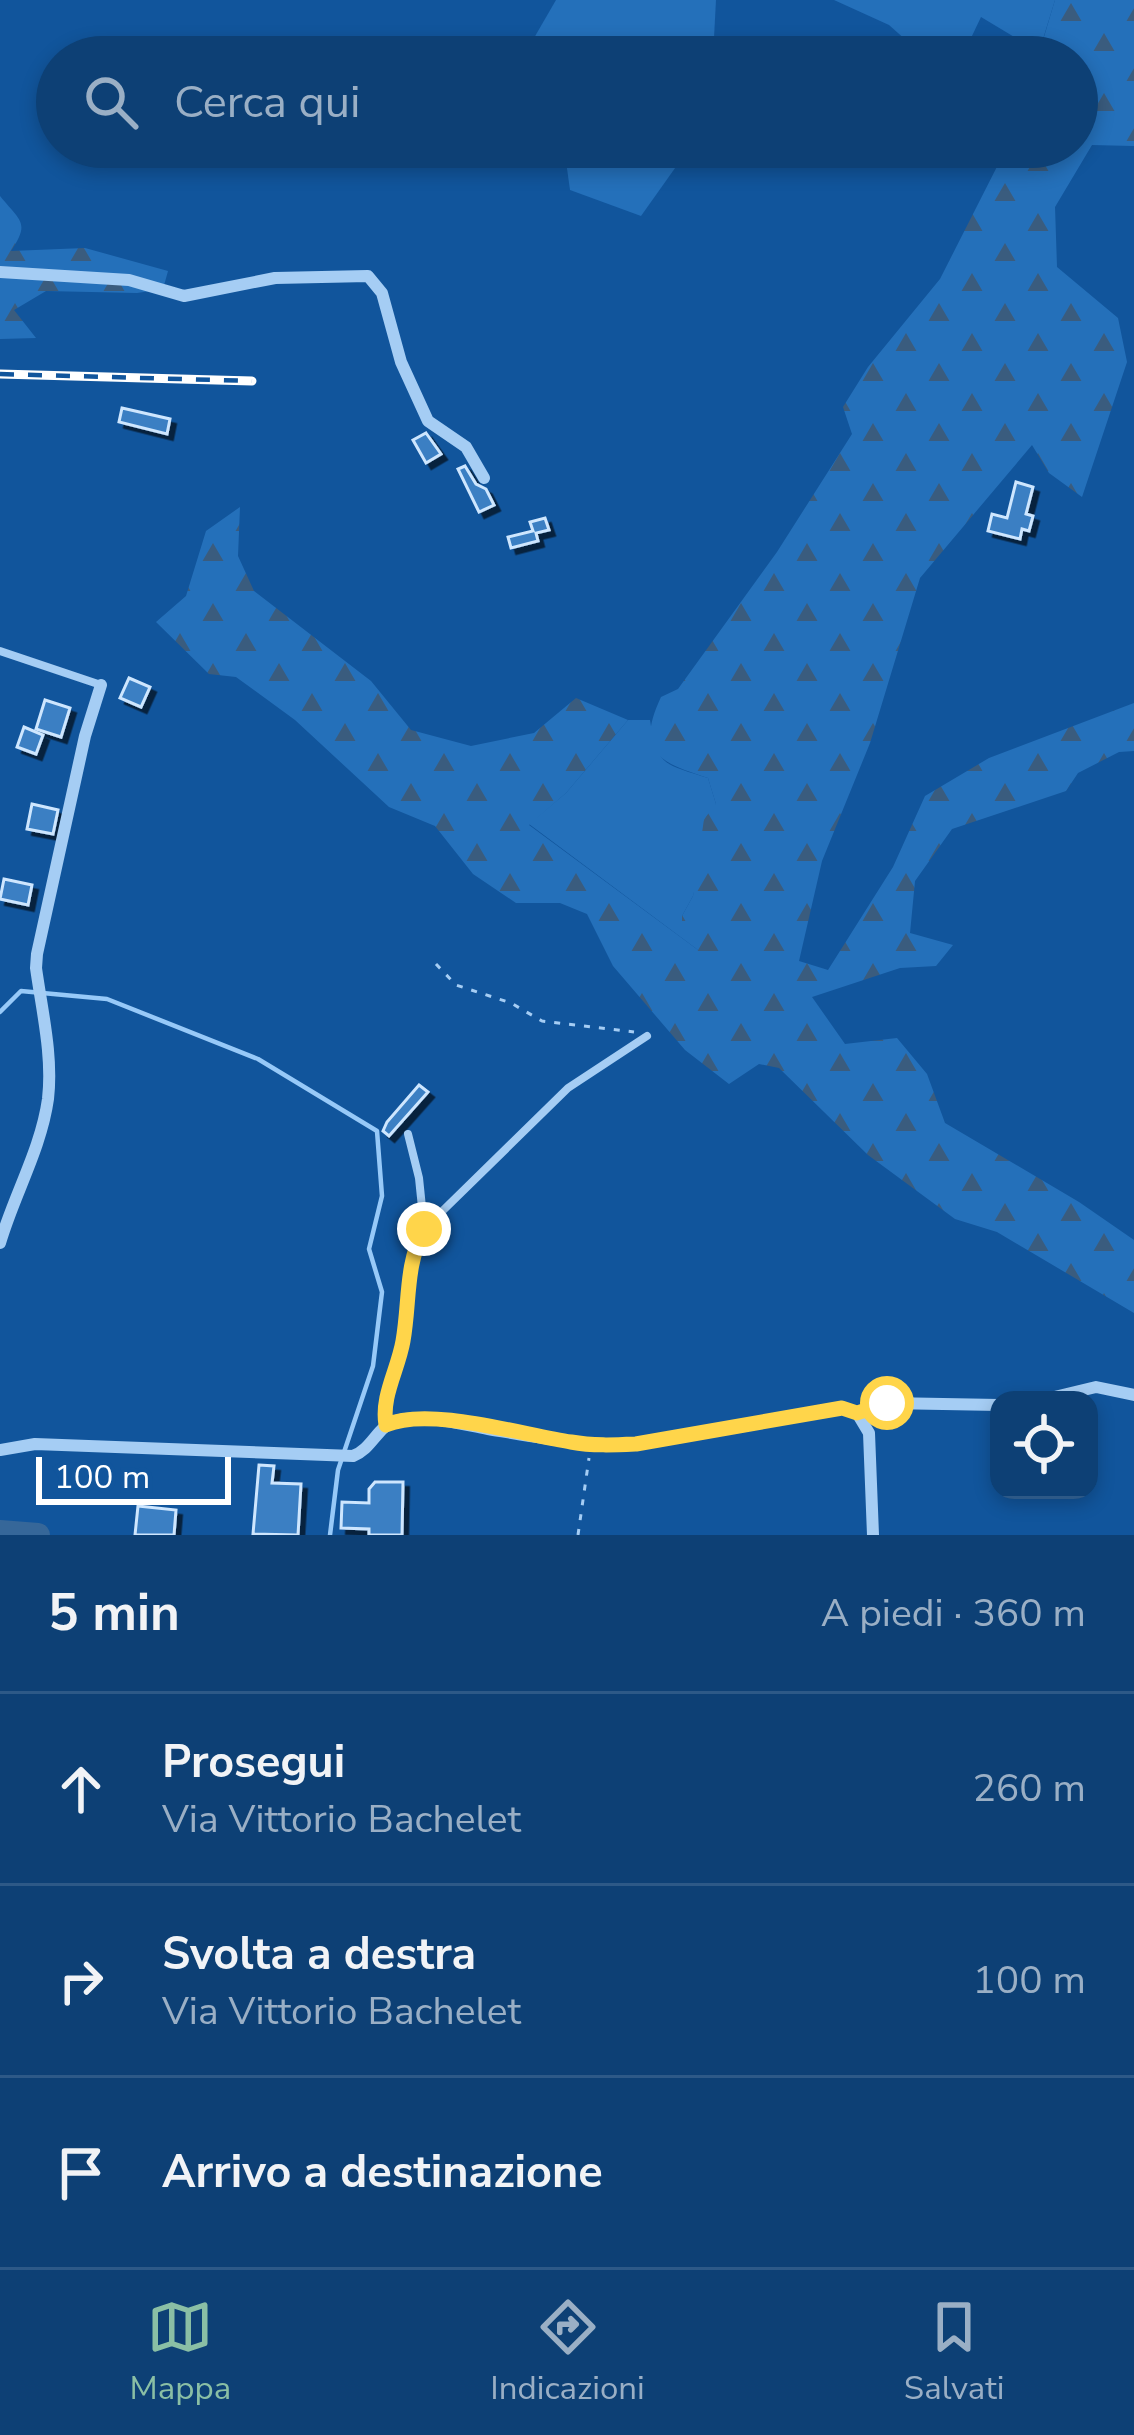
<!DOCTYPE html>
<html lang="it">
<meta charset="utf-8">
<style>
:root{--surface:#0d4075;--page:#1b4b7d;--text:#f1f3f6;--muted:#9aafc5;--line:#2d5987;--accent:#8abfa5}
body{margin:0;font-family:"Nunito Sans",sans-serif;background:var(--page);color:var(--text)}
.controls{position:absolute;right:36px;bottom:36px;display:grid;overflow:hidden;border-radius:24px;box-shadow:0 6px 18px #0003}
.controls button{width:108px;height:108px;display:grid;place-items:center;padding:0;border:0;border-bottom:3px solid var(--line);background:var(--surface);color:var(--text);font:60px sans-serif}
.scale{position:absolute;left:36px;bottom:30px;width:195px;box-sizing:border-box;padding-left:12px;border:6px solid #fff;border-top:0;font-size:33px;line-height:42px;white-space:nowrap;color:#fff;-webkit-text-stroke:9px #11559c;paint-order:stroke}
.stop{position:absolute;width:36px;height:36px;margin:-27px;border:9px solid #ffd54a;border-radius:50%;background:#fff}
.stop.end{background:#ffd54a;border-color:#fff;box-shadow:0 3px 12px #0008}
.list{margin:0;padding:0;list-style:none}
h2{display:flex;justify-content:space-between;align-items:center;height:156px;margin:0;padding:0 48px;font-size:51px}
h2 small{font-size:39px;font-weight:400;color:var(--muted)}
.list li{display:grid;grid-template-columns:78px 1fr auto;gap:36px;align-items:center;box-sizing:border-box;height:192px;padding:0 48px;border-top:3px solid var(--line)}
.list b{display:block;font-size:45px;white-space:nowrap}
.list p{margin:0;font-size:39px;white-space:nowrap;color:var(--muted)}
.list em{font-size:39px;font-style:normal;color:var(--muted)}
.icon{flex:none;width:66px;height:66px;fill:none;stroke:currentColor;stroke-width:2;stroke-linecap:round;stroke-linejoin:round}
.map{position:relative;flex:none;width:1134px;height:1535px;overflow:hidden}
.search{position:absolute;background:var(--surface);box-shadow:0 6px 18px #0003;left:36px;right:36px;top:36px;height:132px;display:flex;align-items:center;gap:30px;box-sizing:border-box;padding:0 42px;border-radius:66px;color:var(--muted);font-size:45px}
.sheet{height:732px;background:var(--surface)}
nav{display:flex;justify-content:space-around;align-items:center;box-sizing:border-box;height:168px;border-top:3px solid var(--line);background:var(--surface);font-size:33px;color:var(--muted)}
nav a{display:grid;justify-items:center;gap:6px}
nav .on{color:var(--accent)}
.map>svg:first-child{display:block}
</style>
<div class="map">
<svg width="1134" height="1535" viewBox="0 0 1134 1535">
<defs>
<pattern id="forest-firs" width="22" height="20" patternUnits="userSpaceOnUse" patternTransform="scale(3)"><rect width="22" height="20" fill="#2470ba"/><path d="M5 1l3.5 6h-7zM16 11l3.5 6h-7z" fill="#3a5c7e"/></pattern>
<filter id="shadow"><feDropShadow dx="5.5" dy="5.5" stdDeviation="0" flood-color="#0009"/></filter>
</defs>
<rect width="100%" height="100%" fill="#11559c"/>
<g fill="#2470ba">
<polygon points="556,0 716,0 713,57 523,57"/>
<polygon points="834,0 1055,0 1039,52 981,17 962,57 925,57 889,25"/>
<polygon points="564,147 690,147 641,216 570,190"/>
<path d="M628,720H650C657,767 665,764 708,778L716,804L693,896L682,916L702,953L529,824L566,793Z"/>
</g>
<g fill="url(#forest-firs)">
<path d="M1055,0H1134V146L1092,145L1055,207L1057,267L1118,318L1127,362L1082,497L1049,473L1032,445L920,578L870,743L822,861L799,961L828,970L893,867L925,796L989,758L1134,703V751L1119,752L1078,773L1066,791L952,829L915,881L910,933L953,945L936,966L900,968L812,997L845,1044L897,1038L927,1074L945,1123L1079,1202L1134,1240V1313L997,1232L955,1219L868,1155L779,1068L759,1064L729,1084L685,1050L613,966L587,914L560,903H516L473,874L435,826L389,807L295,720L236,677L209,674L156,622L186,596L206,531L240,507L238,556L254,591L371,681L411,730L471,746L534,733L576,698L628,720L566,793L529,825L698,950L682,928V916L693,896L704,819L716,804L708,778C659,762 635,753 661,697L678,689L777,552L852,434L843,407L868,367L940,279L1007,147H1077V57H1038Z"/>
<path d="M0,196C21,222 30,222 11,251L85,248L168,271L163,289L137,293L46,291L14,310L36,338L0,339Z"/>
</g>
<g fill="none" stroke-linecap="round" stroke-linejoin="round">
<polyline stroke="#97c9f8" stroke-width="4.5" points="0,1012 21,991 107,999 258,1059 377,1131 382,1196 369,1249 382,1292 373,1366 338,1470 330,1535"/>
<polyline stroke="#366799" stroke-width="24" points="0,1532 38,1535"/>
</g>
<g fill="#3a7fc3" stroke="#cee6fe" stroke-width="3" filter="url(#shadow)">
<polygon points="122,408 170,419 167,434 119,422"/>
<polygon points="426,433 441,454 426,463 413,440"/>
<polygon points="465,466 476,484 486,489 494,505 479,512 458,469"/>
<polygon points="1016,482 1033,487 1026,514 1033,516 1029,531 1022,529 1020,539 988,531 992,514 1007,518"/>
<polygon points="545,518 549,530 536,533 538,541 511,548 508,537 533,531 530,522"/>
<polygon points="129,678 150,687 141,707 120,698"/>
<polygon points="45,700 70,708 61,737 36,729"/>
<polygon points="24,727 43,735 36,754 17,747"/>
<polygon points="32,804 58,810 53,834 27,829"/>
<polygon points="4,879 32,885 28,905 0,899"/>
<polygon points="419,1085 428,1092 389,1136 383,1131 387,1122"/>
<polygon points="259,1465 274,1466 272,1483 301,1484 298,1535 253,1534"/>
<polygon points="375,1482 403,1482 402,1535 369,1535 369,1529 341,1528 342,1502 369,1503 369,1489"/>
<polygon points="138,1506 176,1510 174,1535 135,1535"/>
</g>
<g fill="none" stroke-linecap="round" stroke-linejoin="round">
<g stroke="#a5cdf4" stroke-width="3" stroke-dasharray="6 9" stroke-linecap="butt">
<polyline points="436,964 456,985 511,1003 542,1021 634,1032"/>
<polyline points="578,1535 589,1458"/>
</g>
<g stroke="#a5cdf4" stroke-width="8">
<polyline points="0,651 101,685"/>
<polyline points="408,1134 419,1178 424,1227"/>
<polyline points="424,1229 568,1088 647,1036"/>
</g>
<g stroke="#a5cdf4" stroke-width="12">
<polyline points="0,272 129,280 184,296 275,278 368,276 382,293 401,362 428,421 466,447 484,478"/>
<path d="M0,1243C14,1195 41,1149 48,1099C53,1056 42,1011 36,968L37,954L85,736L101,685"/>
<polyline points="1042,1400 1096,1387 1134,1395"/>
<polyline points="857,1413 887,1403 999,1405"/>
<path d="M386,1425C380,1396 398,1370 403,1342C410,1301 405,1266 424,1229"/>
<path d="M0,1450L35,1444L353,1456C372,1449 377,1427 395,1421C422,1413 460,1424 488,1429C537,1437 585,1447 636,1444L842,1408L857,1413L869,1433L873,1535"/>
</g>
<defs>
<polyline id="rail" points="0,374 252,381"/>
</defs>
<use href="#rail" stroke="#fff" stroke-width="9"/>
<use href="#rail" stroke="#11559c" stroke-width="4.5" stroke-dasharray="14" stroke-linecap="butt"/>
</g>
<g fill="none" stroke-linecap="round" stroke-linejoin="round">
<path stroke="#ffd54a" stroke-width="15" d="M424,1229C405,1266 410,1301 403,1341C398,1370 381,1396 386,1425C429,1406 523,1435 571,1442C593,1446 614,1445 636,1444L842,1408L857,1413L887,1403"/>
</g>
</svg>
<div class="controls">
<button><svg class="icon" aria-label="locate" viewBox="0 0 24 24"><circle cx="12" cy="12" r="6"/><path d="M12 2v4M12 18v4M2 12h4M18 12h4"/></svg></button>
</div>
<div class="scale">100 m</div>
<div class="stop" style="left:887px;top:1403px"></div>
<div class="stop end" style="left:424px;top:1229px"></div>
<div class="search"><svg class="icon" aria-label="search" viewBox="0 0 24 24"><circle cx="10" cy="10" r="6"/><path d="M15 15l6 6"/></svg>Cerca qui</div>
</div>
<section class="sheet">
<h2>5 min<small>A piedi · 360 m</small></h2>
<ul class="list">
<li><svg class="icon" aria-label="ahead" viewBox="0 0 24 24"><path d="M12 20V5M6 11l6-6 6 6"/></svg><div><b>Prosegui</b><p>Via Vittorio Bachelet</p></div><em>260 m</em></li>
<li><svg class="icon" aria-label="right" viewBox="0 0 24 24"><path d="M7 20v-9h11M14 6l5 5-5 5"/></svg><div><b>Svolta a destra</b><p>Via Vittorio Bachelet</p></div><em>100 m</em></li>
<li><svg class="icon" aria-label="arrive" viewBox="0 0 24 24"><path d="M6 21V4h12l-3 4 3 4H6"/></svg><div><b>Arrivo a destinazione</b></div></li>
</ul>
</section>
<nav>
<a class="on"><svg class="icon" aria-label="map" viewBox="0 0 24 24"><path d="M3 6l6-2 6 2 6-2v14l-6 2-6-2-6 2zM9 4v14M15 6v14"/></svg>Mappa</a>
<a><svg class="icon" aria-label="directions" viewBox="0 0 24 24"><path d="M12 3l9 9-9 9-9-9zM9 14v-3h6M13 9l2 2-2 2"/></svg>Indicazioni</a>
<a><svg class="icon" aria-label="saved" viewBox="0 0 24 24"><path d="M7 4h10v16l-5-4-5 4z"/></svg>Salvati</a>
</nav>
